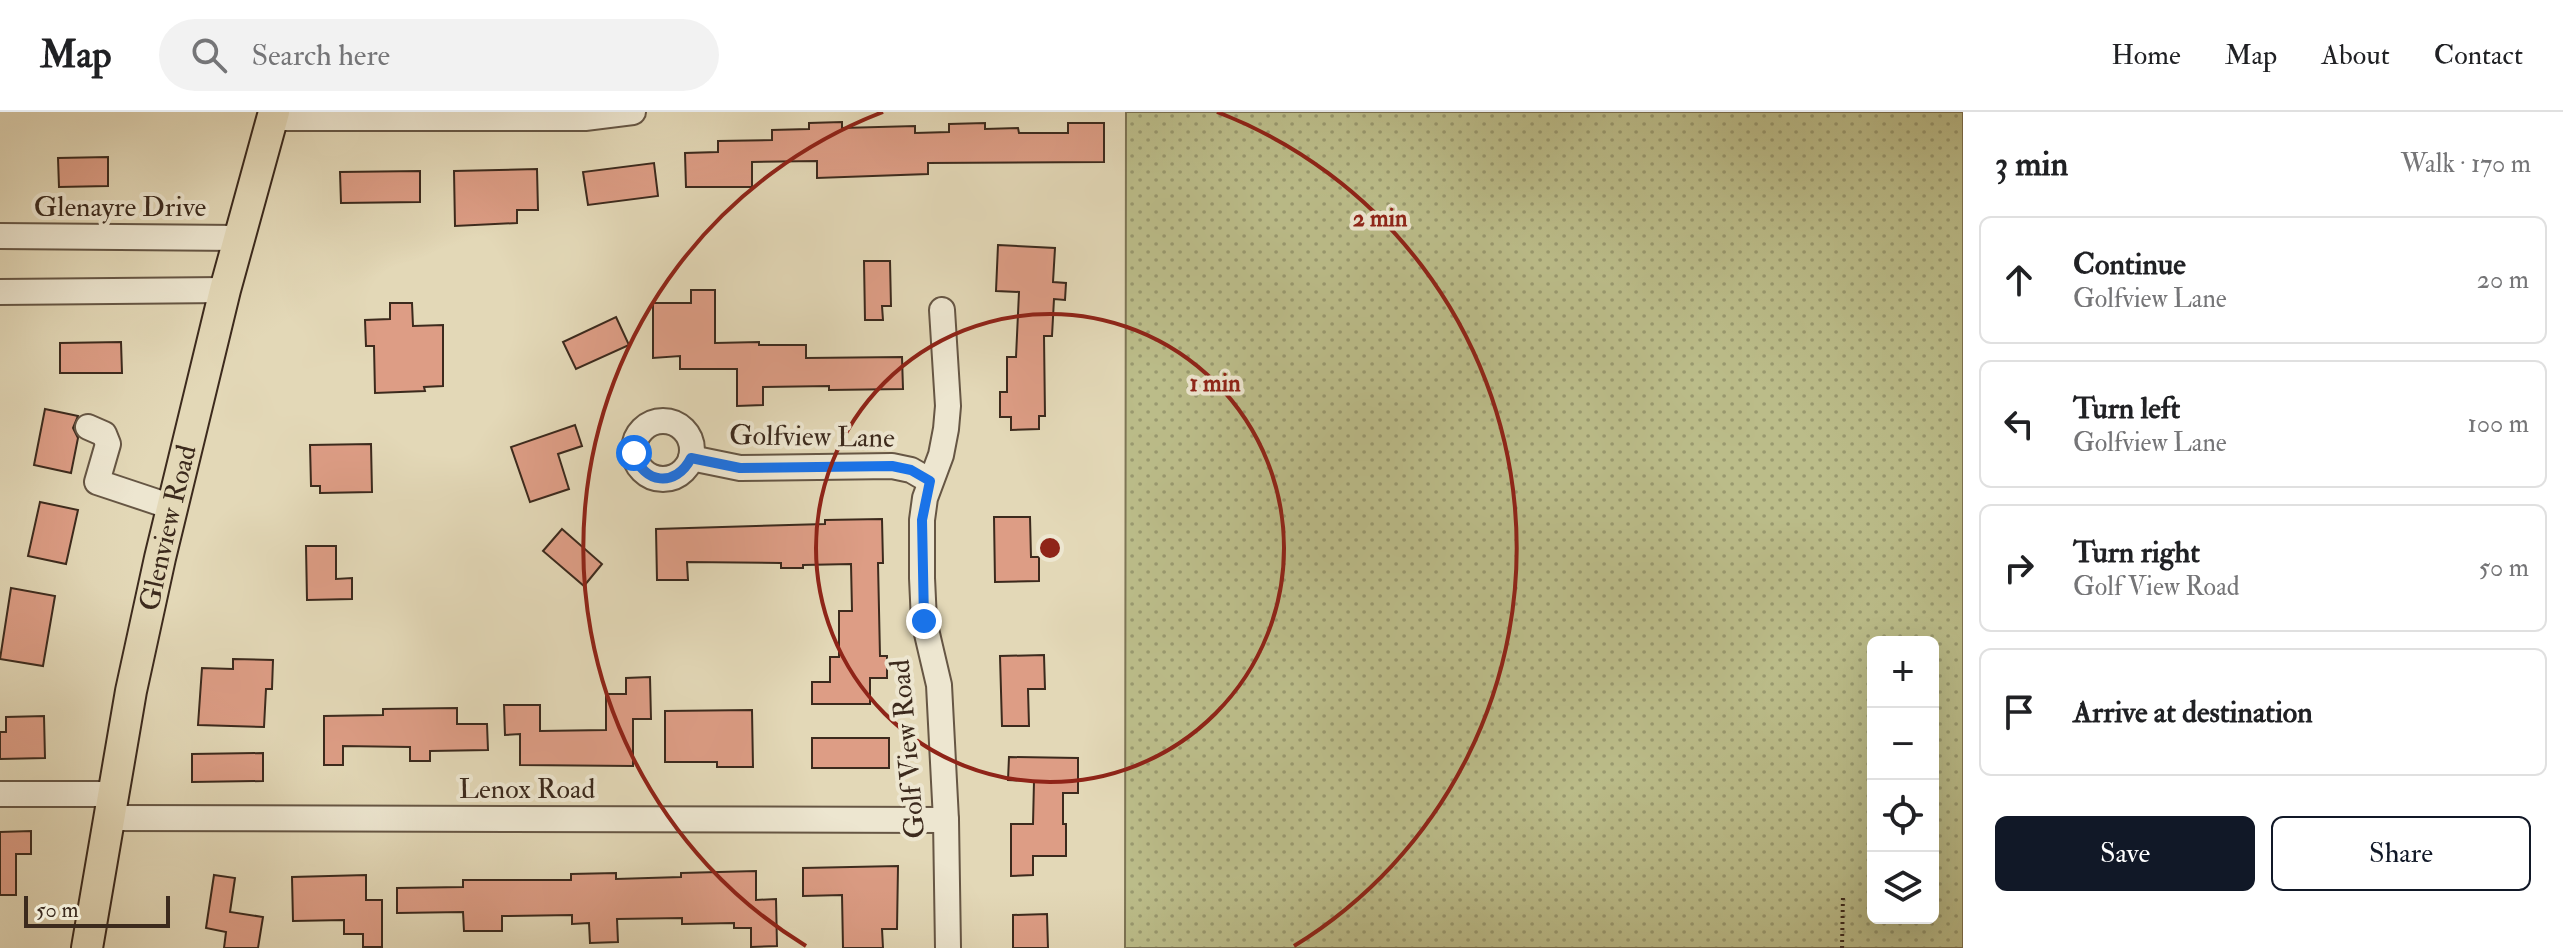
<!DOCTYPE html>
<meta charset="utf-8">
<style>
:root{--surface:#fff;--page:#f2f2f2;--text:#202124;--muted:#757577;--line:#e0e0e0;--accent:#111827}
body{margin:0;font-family:"IM FELL Double Pica",serif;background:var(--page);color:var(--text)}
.controls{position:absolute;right:24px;bottom:24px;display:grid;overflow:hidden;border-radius:12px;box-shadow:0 8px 32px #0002}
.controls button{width:72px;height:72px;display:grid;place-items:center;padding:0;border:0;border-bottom:2px solid var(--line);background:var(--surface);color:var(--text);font:40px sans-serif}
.scale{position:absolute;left:24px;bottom:20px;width:146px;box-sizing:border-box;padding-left:8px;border:4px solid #3c2a1d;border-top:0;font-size:22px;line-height:28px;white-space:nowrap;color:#3c2a1d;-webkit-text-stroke:6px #ede6d0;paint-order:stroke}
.stop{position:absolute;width:24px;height:24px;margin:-18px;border:6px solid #1a73e8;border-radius:50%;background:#fff}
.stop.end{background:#1a73e8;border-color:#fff;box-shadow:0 2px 8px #0008}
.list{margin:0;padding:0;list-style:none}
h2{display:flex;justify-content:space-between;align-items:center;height:104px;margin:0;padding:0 32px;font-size:34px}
h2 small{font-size:26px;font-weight:400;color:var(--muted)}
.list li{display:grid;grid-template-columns:52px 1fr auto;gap:24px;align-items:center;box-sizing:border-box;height:128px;margin:0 16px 16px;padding:0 16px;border:2px solid var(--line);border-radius:12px}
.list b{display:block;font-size:30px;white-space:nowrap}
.list p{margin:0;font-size:26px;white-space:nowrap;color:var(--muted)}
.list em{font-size:26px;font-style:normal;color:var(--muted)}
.actions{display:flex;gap:16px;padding:24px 32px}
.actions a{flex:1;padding:18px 0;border:2px solid var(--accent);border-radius:12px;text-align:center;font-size:28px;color:var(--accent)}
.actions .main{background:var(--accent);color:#fff}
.icon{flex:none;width:44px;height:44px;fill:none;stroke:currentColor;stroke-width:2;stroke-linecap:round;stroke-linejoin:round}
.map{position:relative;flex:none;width:1963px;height:836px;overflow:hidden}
header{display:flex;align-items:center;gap:48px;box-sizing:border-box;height:112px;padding:0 40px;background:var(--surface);border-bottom:2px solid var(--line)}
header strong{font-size:38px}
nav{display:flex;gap:44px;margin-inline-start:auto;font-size:28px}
.search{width:560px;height:72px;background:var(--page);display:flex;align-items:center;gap:20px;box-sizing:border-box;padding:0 28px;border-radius:44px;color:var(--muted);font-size:30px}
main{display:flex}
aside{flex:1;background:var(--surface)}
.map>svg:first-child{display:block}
</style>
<header>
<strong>Map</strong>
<div class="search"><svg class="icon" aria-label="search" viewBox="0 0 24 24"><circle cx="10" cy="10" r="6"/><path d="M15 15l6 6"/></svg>Search here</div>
<nav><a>Home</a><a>Map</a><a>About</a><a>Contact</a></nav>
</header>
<main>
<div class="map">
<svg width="1963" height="836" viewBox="0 0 1963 836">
<defs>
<pattern id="grass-dots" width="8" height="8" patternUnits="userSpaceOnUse" patternTransform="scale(2)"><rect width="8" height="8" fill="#bbbc89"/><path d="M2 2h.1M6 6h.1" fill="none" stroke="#99996f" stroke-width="1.8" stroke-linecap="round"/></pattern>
</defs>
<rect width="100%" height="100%" fill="#e3d8b7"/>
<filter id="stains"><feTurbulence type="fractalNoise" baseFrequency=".0025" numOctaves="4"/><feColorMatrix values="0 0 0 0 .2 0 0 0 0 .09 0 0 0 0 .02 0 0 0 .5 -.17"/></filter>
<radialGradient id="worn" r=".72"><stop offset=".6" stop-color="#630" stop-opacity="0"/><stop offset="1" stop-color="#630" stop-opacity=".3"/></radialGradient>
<path fill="url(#grass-dots)" stroke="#7c7353" stroke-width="2" fill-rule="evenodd" d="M1126,0H1963V836H1125ZM1873,530H1933V806H1873Z"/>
<g fill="#dd9d85" stroke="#3c2a1d" stroke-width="2">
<polygon points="842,10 842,16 915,14 915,21 949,20 949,12 985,11 985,17 1018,16 1019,21 1068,21 1068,11 1104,11 1104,50 928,51 928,62 817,66 817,49 752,50 752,75 686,75 685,41 718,40 718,29 772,28 772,18 809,17 809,11"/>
<polygon points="108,45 108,74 59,75 58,46"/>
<polygon points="654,51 658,84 588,93 583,60"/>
<polygon points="537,57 538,98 517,98 517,111 455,114 454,59"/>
<polygon points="420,59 420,90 341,91 340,60"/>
<polygon points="998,133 1055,136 1053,170 1066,171 1065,188 1054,187 1052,224 1044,224 1045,304 1039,304 1039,317 1011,318 1011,305 1000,305 1000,280 1007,280 1007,245 1016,245 1019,180 996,179"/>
<polygon points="864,149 890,149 891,194 882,194 883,208 865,208"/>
<polygon points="691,178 715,178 715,231 759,230 759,233 806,233 806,246 902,245 903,277 829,278 829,274 763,275 763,293 737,294 737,257 680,257 680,244 653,246 653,191 691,191"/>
<polygon points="390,191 412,191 413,214 443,213 443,274 424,275 425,279 375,281 374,234 366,234 365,208 390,207"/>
<polygon points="616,205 629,233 576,257 563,230"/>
<polygon points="121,230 122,261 60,261 60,231"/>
<polygon points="45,297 78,304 73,316 78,326 71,361 34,353"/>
<polygon points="575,313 582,334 558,342 569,377 530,390 511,335"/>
<polygon points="371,332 372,380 320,381 320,374 311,374 310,333"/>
<polygon points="40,390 78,398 66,452 28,444"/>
<polygon points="994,405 1030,405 1031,445 1039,445 1039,469 995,470"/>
<polygon points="882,407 883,451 878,451 880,544 887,544 887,566 870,566 870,592 812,592 812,570 830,570 830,545 839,545 839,499 852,499 851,452 803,453 803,456 781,456 781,451 687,450 688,468 657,468 656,417 825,412 825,408"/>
<polygon points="562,417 602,452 584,474 543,439"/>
<polygon points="306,434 336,434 336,467 352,466 352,487 307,488"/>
<polygon points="11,476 55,484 43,554 0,547"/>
<polygon points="1044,543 1045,577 1028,577 1029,614 1002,614 1000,544"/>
<polygon points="233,547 273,548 272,577 266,577 264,615 198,613 202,556 233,557"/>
<polygon points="650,565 651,607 633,607 633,654 520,653 520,622 505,623 504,593 540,593 540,619 606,618 606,582 626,582 626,566"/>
<polygon points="457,596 457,612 487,612 488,638 430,639 430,649 410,649 410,635 343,634 343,653 324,653 324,604 383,603 383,597"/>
<polygon points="752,598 753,655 717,655 717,650 665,650 665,599"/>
<polygon points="44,604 45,646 0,647 0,620 6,620 6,605"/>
<rect x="812" y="626" width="77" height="30"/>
<polygon points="263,641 263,669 192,670 192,642"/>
<polygon points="1009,645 1078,646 1078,681 1063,681 1063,712 1066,712 1066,744 1033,744 1033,763 1011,764 1011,712 1033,712 1034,669 1008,668"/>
<polygon points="31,719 31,742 16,742 16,783 0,783 0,720"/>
<polygon points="898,754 897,817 882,817 883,836 843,836 842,783 803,784 803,756"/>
<polygon points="756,759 756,788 776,787 777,834 751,835 751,816 734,816 734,811 682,812 682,806 617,807 618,830 590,831 589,811 572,812 572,803 502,804 502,819 464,819 463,800 397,801 397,776 463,775 463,768 571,768 571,762 616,761 616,767 681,765 681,761"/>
<polygon points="214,763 235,766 230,800 263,805 258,836 224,836 226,820 206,816"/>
<polygon points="366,763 366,788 382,788 382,835 363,835 363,822 344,822 344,808 293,809 292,765"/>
<polygon points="1047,802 1048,836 1013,836 1013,803"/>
</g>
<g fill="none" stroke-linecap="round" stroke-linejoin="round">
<defs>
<g id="minor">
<polyline points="272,6 585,6 633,0"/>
<polyline points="0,124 239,126"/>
<polyline points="0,180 225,178"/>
<polyline points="942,198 948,294 946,317 941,343 925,386 922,408 922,466 924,509 939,573 946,708 948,836"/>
<circle cx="663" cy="338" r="29"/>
<polyline points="88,315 104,322 108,332 97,370 172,395"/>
<polyline points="691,346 740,356 892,354 911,358 930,369"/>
<polyline points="0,682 113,682"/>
<polyline points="109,706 946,708"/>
</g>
<g id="major">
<path id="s1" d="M87,836L131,579L160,446L225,178L274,0"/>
</g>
</defs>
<use href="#minor" stroke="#665644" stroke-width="28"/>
<use href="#major" stroke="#3c2a1d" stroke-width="34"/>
<polyline stroke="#3c2a1d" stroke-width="4" stroke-dasharray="2 4" stroke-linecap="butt" points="1842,836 1843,783"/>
<use href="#minor" stroke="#ede6d0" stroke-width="24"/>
<use href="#major" stroke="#e3d8b7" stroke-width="30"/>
</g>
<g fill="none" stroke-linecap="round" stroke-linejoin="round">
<path stroke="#1a73e8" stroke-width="10" d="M634,341C643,372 676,376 691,346L740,356L892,354L911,358L930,369L922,408L924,509"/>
</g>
<g fill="none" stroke="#8f2418" stroke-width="4">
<circle cx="1050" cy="436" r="234"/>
<path d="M806 834A467 467 0 0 1 883 0M1217 0A467 467 0 0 1 1294 834"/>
</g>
<g text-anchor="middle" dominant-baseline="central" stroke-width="8" stroke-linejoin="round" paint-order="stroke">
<g font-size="28" fill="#3c2a1d" stroke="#ede6d0">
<text x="120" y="95">Glenayre Drive</text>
<text transform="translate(812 325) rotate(1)">Golfview Lane</text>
<text stroke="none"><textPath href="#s1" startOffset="428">Glenview Road</textPath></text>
<text transform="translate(908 637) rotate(-95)">Golf View Road</text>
<text x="527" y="677">Lenox Road</text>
</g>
</g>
<circle cx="1050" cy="436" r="12" fill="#8f2418" stroke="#ede6d0" stroke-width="4"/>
<g font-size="24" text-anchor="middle" font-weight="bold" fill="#8f2418" stroke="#ede6d0" stroke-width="8" stroke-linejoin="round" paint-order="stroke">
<text x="1380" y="114">2 min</text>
<text x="1215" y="279">1 min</text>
</g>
<rect width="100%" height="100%" filter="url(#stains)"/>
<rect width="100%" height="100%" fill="url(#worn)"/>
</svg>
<div class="controls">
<button>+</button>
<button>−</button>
<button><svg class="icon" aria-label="locate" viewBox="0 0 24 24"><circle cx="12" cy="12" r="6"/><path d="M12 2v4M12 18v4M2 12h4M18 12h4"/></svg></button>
<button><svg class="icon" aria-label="layers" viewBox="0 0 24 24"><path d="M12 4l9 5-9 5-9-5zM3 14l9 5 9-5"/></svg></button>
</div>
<div class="scale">50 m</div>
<div class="stop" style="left:634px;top:341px"></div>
<div class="stop end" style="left:924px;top:509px"></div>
</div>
<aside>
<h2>3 min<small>Walk · 170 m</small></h2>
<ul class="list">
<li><svg class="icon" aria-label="ahead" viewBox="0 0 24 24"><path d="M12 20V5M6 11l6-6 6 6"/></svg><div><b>Continue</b><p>Golfview Lane</p></div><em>20 m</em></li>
<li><svg class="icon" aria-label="left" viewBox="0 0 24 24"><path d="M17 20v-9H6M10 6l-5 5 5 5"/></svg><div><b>Turn left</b><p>Golfview Lane</p></div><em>100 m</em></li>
<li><svg class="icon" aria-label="right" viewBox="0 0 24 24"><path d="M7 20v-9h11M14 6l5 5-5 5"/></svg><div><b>Turn right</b><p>Golf View Road</p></div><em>50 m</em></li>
<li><svg class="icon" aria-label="arrive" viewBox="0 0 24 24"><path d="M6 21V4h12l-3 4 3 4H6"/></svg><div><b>Arrive at destination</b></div></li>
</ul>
<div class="actions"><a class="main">Save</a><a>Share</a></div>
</aside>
</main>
